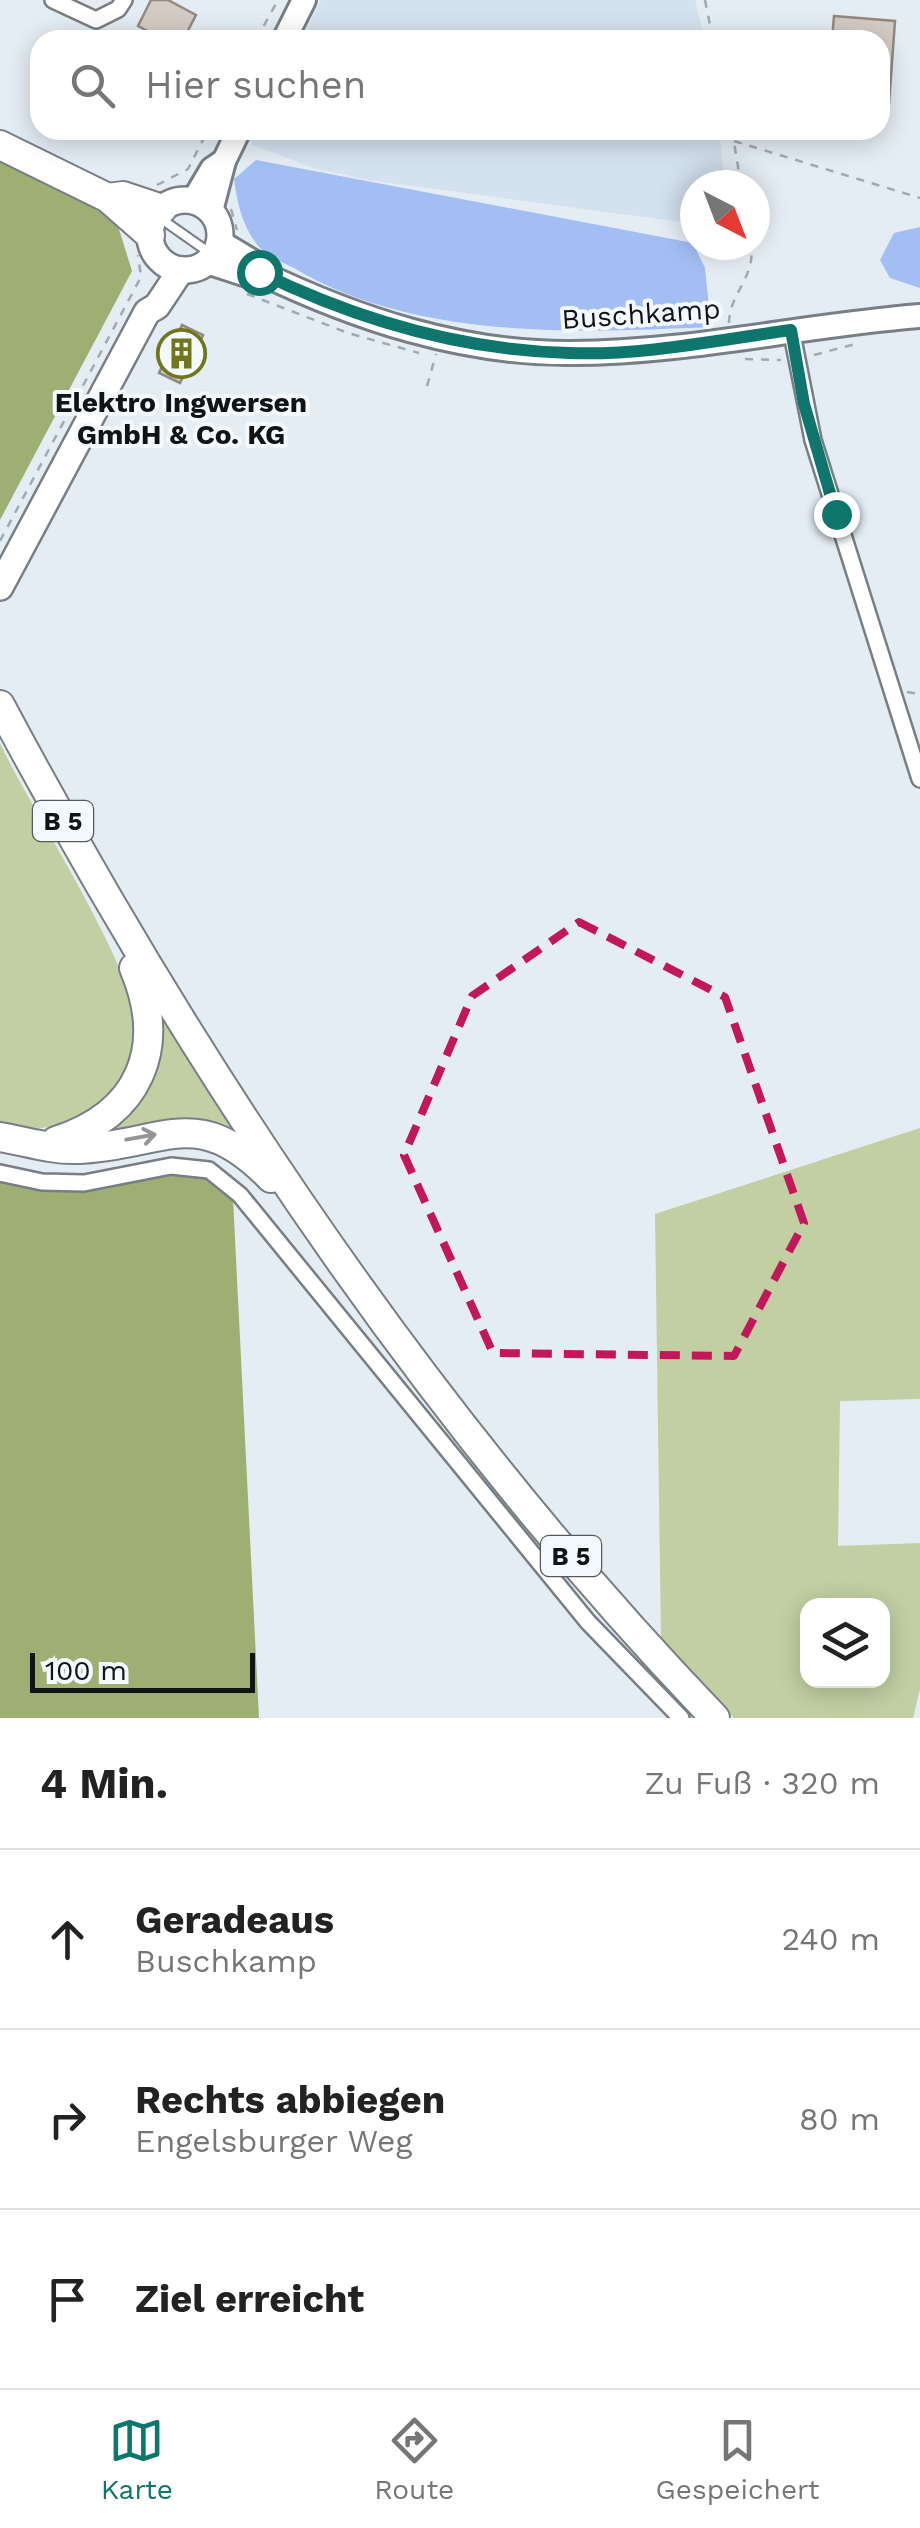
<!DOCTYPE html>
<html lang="de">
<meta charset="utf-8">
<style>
:root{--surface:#fff;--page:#f2f2f2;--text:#222;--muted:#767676;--line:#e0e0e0;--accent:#0f766e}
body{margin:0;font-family:"Work Sans",sans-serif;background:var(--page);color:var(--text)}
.controls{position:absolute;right:30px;bottom:30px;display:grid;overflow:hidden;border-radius:20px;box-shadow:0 5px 25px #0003}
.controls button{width:90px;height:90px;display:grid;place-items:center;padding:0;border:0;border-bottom:2px solid var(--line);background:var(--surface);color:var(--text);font:50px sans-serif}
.compass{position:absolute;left:680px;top:170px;width:90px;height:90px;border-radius:50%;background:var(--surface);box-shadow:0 5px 25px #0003;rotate:138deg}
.scale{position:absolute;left:30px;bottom:25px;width:225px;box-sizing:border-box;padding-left:10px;border:5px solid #111416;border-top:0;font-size:28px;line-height:35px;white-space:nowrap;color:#111416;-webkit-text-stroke:8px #f4f9fe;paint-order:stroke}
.stop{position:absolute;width:30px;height:30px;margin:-22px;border:8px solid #0f766e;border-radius:50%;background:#fff}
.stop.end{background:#0f766e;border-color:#fff;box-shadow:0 2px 10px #0008}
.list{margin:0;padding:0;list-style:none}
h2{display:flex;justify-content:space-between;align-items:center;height:130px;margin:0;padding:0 40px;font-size:42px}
h2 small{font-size:32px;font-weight:400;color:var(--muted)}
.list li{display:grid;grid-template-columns:65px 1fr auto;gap:30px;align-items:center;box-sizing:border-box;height:180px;padding:0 40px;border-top:2px solid var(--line)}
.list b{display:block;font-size:38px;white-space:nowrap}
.list p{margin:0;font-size:32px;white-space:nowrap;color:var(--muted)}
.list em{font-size:32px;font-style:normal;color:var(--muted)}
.icon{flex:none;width:55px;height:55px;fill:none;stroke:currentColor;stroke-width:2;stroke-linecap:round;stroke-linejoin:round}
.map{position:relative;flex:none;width:920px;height:1718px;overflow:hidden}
.search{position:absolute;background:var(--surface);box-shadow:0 5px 25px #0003;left:30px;right:30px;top:30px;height:110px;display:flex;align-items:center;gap:25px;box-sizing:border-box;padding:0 35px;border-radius:30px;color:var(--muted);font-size:38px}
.sheet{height:670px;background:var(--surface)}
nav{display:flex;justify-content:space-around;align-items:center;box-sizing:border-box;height:140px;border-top:2px solid var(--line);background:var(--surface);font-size:28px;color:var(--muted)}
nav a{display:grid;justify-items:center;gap:5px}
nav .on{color:var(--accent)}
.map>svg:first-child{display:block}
</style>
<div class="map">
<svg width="920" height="1718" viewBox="0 0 920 1718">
<rect width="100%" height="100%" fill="#e4ecf4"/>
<g fill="#d4e2ef">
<polygon points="321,0 695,0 705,40 301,40"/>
<polygon points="258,130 719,130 725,185 695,185 695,224 368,180 313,168 251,144"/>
</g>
<g fill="#c1cfa2" fill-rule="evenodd">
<path d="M0,743C30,809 144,979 138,1040C135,1067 117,1097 94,1109C63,1124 35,1137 0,1123Z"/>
<path d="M152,990L255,1150L93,1138C154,1090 164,1066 152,990Z"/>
<path d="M920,1128V1399L840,1401L838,1546L920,1543V1689L913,1718H734L661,1639L655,1214ZM808,1606H882V1680H808Z"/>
</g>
<g fill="#9eaf74">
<polygon points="0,159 45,177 117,223 132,271 0,520"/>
<polygon points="172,1172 207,1176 233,1199 259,1718 0,1718 0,1180"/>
</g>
<g fill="#a2bef3">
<path d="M256,160L693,243L705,268L711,327C576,333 414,340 294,268C284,263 269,257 261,249C243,230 237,203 234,179Z"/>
<polygon points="920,227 920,288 890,278 880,260 894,233"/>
</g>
<g fill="#d4ccc4" stroke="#918982" stroke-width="2.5">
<polygon points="151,0 168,0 196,15 183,40 165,40 138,26"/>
<polygon points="834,16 895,21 889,104 880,104 880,40 832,40"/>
<polygon points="182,325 203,335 180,383 159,373"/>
</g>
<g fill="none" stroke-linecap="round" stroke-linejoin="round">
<defs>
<polyline id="lane" points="160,218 214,256"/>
<g id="street">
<polyline points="53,0 96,20 118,9 124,0"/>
<polyline points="791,329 813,440 920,779"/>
<polyline points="0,1173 42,1182 84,1183 171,1166 209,1170 240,1195 588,1622 681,1718"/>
</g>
<g id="secondary">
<polyline points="284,40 304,0"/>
<polyline points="193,201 212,169 224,161"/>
<polyline points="211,211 224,161 239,130"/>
<path d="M220,242L255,263L259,272C357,319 462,354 572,353C688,353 804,325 920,316"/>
<polyline points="207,262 247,275 259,272"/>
</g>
<g id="primary">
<circle cx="185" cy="235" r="35"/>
<polyline points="0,587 147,312 157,306 181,270"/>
</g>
<g id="highway">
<polyline points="0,145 108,198 150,235"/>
<polyline points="108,198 123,196 162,209"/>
<path d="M0,705C194,1069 428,1419 715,1718"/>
<path d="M0,1137C24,1141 52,1150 77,1149C164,1146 196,1101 271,1178"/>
<path d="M56,1141C140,1114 168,1048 134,968"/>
</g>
</defs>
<use href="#lane" stroke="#777e85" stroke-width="12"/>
<use href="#street" stroke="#777e85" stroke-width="20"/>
<use href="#secondary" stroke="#777e85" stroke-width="28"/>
<use href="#primary" stroke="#777e85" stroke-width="30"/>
<use href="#highway" stroke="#777e85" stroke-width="32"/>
<g stroke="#a2a9af" stroke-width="2.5" stroke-dasharray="8 8" stroke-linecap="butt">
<polyline points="705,0 713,40"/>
<polyline points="256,40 278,0"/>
<polyline points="732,130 741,185"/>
<polyline points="734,141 920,198"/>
<polyline points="157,185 188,169 208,130"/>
<polyline points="231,209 237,230"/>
<polyline points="247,294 348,333 419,353"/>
<path d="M729,323C729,294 756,277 751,245"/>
<polyline points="814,355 859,343"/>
<polyline points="745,359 781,360"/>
<polyline points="427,386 436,354"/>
<polyline points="0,541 141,277 138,255"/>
<polyline points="907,692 920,694"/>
</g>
<use href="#lane" stroke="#fff" stroke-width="8"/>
<use href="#street" stroke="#fff" stroke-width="15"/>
<use href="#secondary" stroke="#fff" stroke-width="22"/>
<use href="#primary" stroke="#fff" stroke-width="25"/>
<use href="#highway" stroke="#fff" stroke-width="28"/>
</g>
<defs><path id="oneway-shaft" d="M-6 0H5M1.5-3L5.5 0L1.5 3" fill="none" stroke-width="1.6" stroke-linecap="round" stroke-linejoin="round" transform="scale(2.5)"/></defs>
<use stroke="#949596" href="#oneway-shaft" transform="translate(141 1137) rotate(-10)"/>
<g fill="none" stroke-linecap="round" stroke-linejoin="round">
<path stroke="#0f766e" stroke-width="12" d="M259,272C357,320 459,350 569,353C642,356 718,340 791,330L804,404L836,514"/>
</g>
<path fill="none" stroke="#c2185b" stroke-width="8" stroke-dasharray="20 12" stroke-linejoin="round" d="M579,922L725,997L804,1223L734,1356L493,1353L404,1155L472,996Z"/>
<defs>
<symbol id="building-ring" viewBox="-11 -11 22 22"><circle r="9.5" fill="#f4f9fe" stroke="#71761e" stroke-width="1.5"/><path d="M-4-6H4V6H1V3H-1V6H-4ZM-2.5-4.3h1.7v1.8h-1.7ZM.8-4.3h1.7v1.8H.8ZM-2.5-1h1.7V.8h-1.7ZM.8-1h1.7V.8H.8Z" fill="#71761e"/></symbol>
</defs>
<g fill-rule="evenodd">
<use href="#building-ring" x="154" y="326" width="55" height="55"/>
</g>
<g text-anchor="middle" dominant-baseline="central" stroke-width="8" stroke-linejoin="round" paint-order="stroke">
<g fill="#f4f9fe" stroke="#55595c" stroke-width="2.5">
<rect x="33" y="801" width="60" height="40" rx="8"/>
<rect x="541" y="1536" width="60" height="40" rx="8"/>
</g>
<g font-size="25" font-weight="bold" fill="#111416">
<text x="63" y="821">B 5</text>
<text x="571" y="1556">B 5</text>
</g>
<g font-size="28" fill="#111416" stroke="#f4f9fe">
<text transform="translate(641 314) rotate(-4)">Buschkamp</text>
</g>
<g font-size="28" font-weight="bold" fill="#111416" stroke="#f4f9fe">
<text x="181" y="402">Elektro Ingwersen<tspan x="181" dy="32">GmbH &amp; Co. KG</tspan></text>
</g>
</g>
</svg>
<div class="controls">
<button><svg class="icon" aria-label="layers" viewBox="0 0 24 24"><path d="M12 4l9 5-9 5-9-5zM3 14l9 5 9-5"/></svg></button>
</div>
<svg class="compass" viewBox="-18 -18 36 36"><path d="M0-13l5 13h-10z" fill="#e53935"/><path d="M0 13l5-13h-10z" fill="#767676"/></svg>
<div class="scale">100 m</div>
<div class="stop" style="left:259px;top:272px"></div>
<div class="stop end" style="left:836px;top:514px"></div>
<div class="search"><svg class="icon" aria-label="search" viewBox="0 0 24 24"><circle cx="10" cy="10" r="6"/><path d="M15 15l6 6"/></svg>Hier suchen</div>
</div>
<section class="sheet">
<h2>4 Min.<small>Zu Fuß · 320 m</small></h2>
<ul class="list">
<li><svg class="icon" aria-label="ahead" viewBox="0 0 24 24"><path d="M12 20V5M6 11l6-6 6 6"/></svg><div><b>Geradeaus</b><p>Buschkamp</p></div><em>240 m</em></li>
<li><svg class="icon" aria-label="right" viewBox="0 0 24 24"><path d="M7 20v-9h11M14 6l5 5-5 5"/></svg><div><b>Rechts abbiegen</b><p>Engelsburger Weg</p></div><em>80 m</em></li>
<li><svg class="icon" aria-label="arrive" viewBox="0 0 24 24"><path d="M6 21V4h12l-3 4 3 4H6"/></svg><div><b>Ziel erreicht</b></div></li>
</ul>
</section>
<nav>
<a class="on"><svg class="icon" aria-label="map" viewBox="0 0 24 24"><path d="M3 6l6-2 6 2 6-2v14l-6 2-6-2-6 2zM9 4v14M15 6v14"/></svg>Karte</a>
<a><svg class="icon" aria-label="directions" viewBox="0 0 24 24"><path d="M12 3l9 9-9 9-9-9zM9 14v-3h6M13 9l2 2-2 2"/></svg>Route</a>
<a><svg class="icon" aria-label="saved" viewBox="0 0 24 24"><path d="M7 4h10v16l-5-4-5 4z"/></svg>Gespeichert</a>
</nav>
